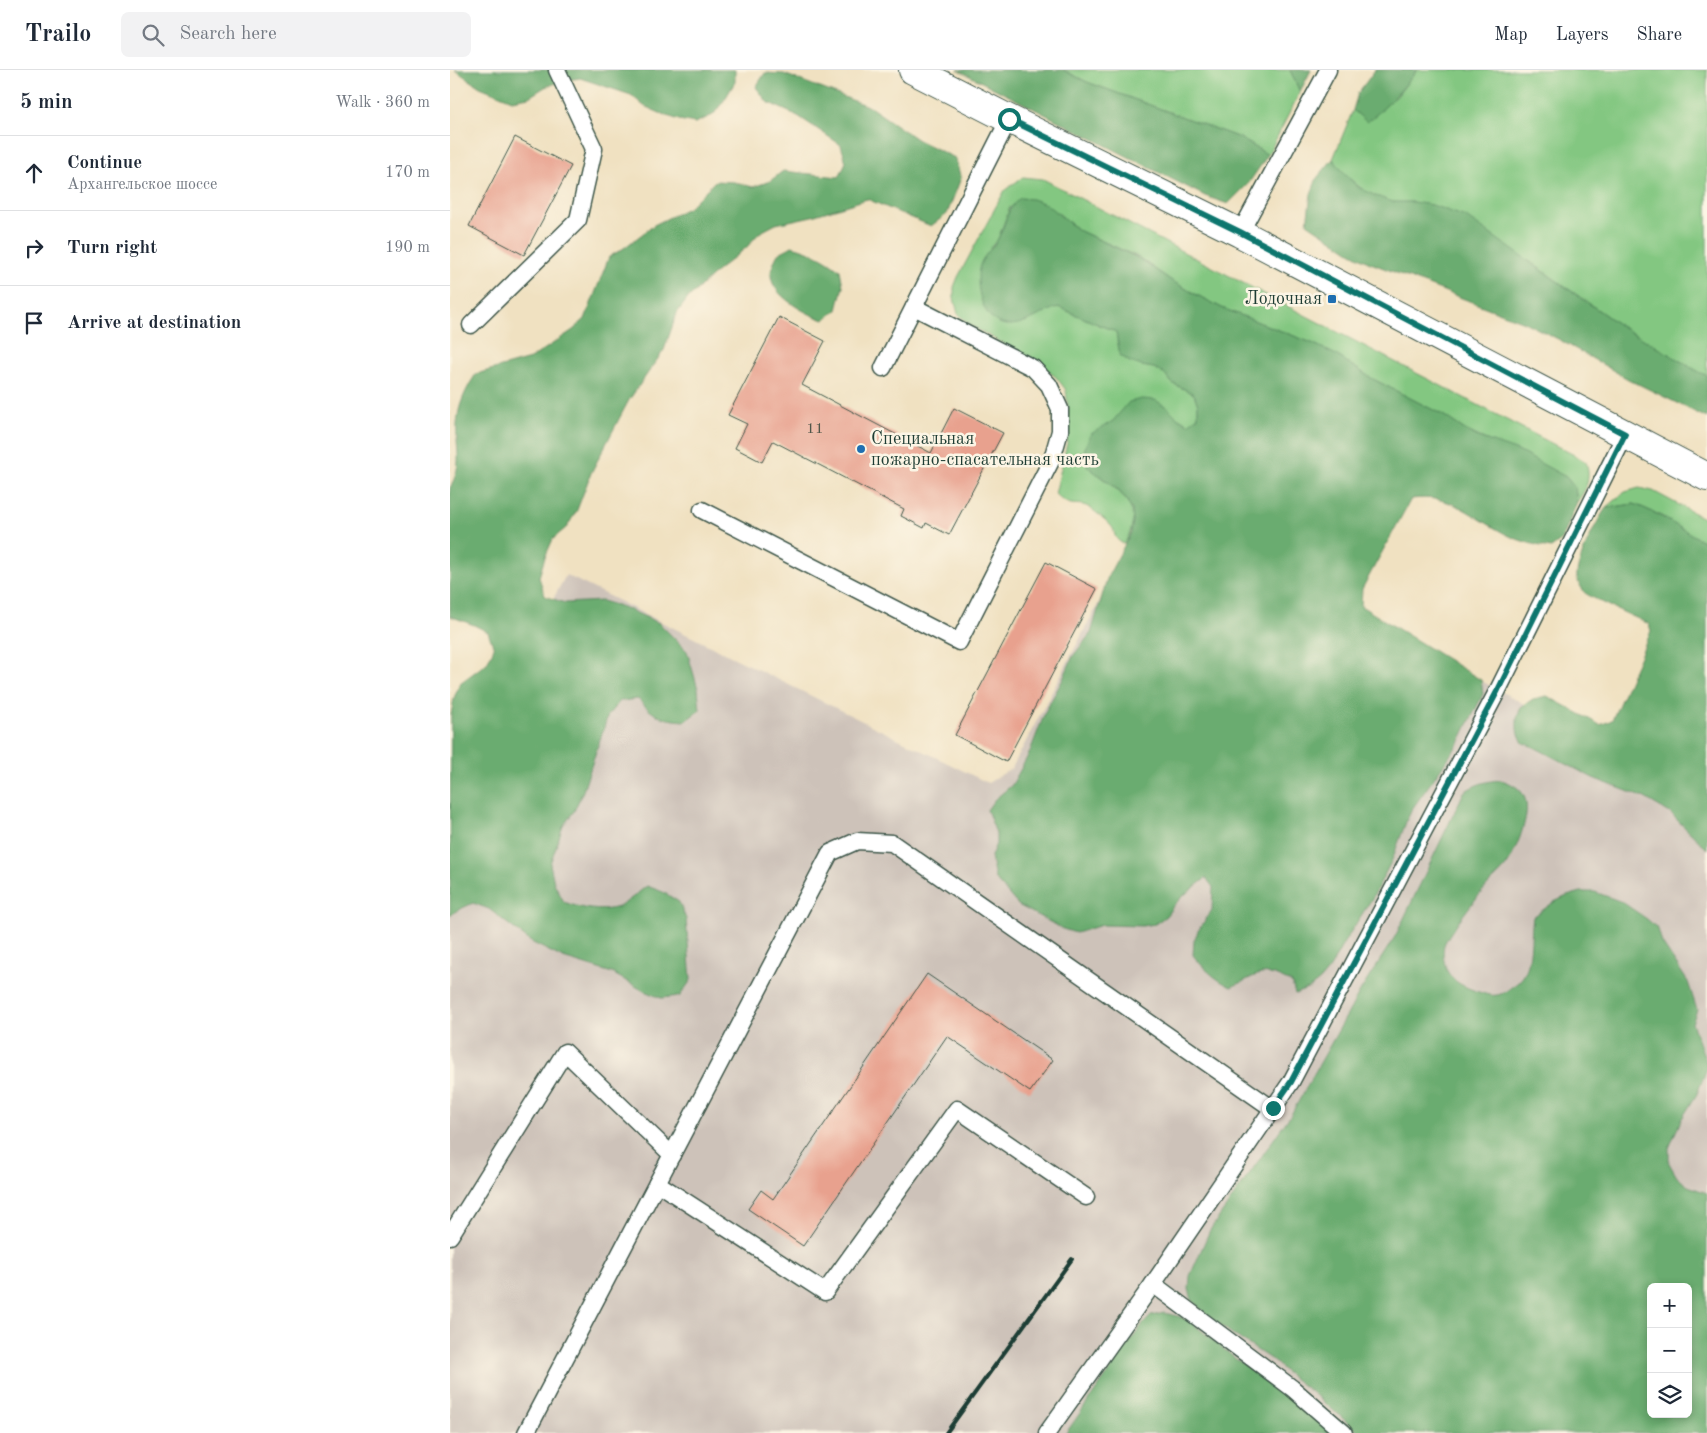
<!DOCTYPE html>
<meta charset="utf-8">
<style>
:root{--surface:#fff;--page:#f2f2f3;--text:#1f2937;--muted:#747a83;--line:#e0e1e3}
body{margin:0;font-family:"Old Standard TT",serif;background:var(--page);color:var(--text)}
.controls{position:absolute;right:15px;bottom:15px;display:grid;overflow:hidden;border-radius:8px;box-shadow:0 2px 8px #0003}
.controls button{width:45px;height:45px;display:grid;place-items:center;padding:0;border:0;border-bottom:1px solid var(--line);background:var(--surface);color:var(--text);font:25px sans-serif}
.stop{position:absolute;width:15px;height:15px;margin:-11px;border:4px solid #0f766e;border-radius:50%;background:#fff}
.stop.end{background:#0f766e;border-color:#fff;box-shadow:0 1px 5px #0008}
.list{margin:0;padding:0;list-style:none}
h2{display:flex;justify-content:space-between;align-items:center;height:65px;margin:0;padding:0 20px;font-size:21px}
h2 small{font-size:16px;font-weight:400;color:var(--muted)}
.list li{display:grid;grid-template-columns:32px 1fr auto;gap:15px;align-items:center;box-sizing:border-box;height:75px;padding:0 20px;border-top:1px solid var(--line)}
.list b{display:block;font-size:19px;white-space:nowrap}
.list p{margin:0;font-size:16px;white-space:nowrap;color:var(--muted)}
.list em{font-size:16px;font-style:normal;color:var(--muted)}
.icon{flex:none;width:28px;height:28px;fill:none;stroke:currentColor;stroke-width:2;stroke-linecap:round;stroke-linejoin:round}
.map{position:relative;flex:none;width:1257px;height:1363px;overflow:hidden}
header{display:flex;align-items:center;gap:30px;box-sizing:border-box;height:70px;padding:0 25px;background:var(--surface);border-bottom:1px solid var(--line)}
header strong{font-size:24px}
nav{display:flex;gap:28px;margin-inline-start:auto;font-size:18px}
.search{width:350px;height:45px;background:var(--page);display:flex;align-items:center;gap:12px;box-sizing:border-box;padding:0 18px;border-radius:8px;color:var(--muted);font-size:19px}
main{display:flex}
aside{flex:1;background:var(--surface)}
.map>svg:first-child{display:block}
</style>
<header>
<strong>Trailo</strong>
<div class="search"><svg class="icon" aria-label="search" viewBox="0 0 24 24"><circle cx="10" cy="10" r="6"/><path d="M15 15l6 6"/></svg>Search here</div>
<nav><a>Map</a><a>Layers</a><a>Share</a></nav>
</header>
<main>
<aside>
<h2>5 min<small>Walk · 360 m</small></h2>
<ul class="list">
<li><svg class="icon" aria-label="ahead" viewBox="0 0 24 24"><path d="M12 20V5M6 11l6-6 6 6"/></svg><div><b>Continue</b><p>Архангельское шоссе</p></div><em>170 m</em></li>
<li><svg class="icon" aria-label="right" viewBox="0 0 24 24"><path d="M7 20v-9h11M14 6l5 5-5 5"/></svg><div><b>Turn right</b></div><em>190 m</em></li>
<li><svg class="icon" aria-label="arrive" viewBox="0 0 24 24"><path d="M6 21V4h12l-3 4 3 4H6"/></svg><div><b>Arrive at destination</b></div></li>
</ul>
</aside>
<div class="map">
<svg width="1257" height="1363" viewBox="0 0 1257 1363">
<rect width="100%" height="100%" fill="#fcf5e5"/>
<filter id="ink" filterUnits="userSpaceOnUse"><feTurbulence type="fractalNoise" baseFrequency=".02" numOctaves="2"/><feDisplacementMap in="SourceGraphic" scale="10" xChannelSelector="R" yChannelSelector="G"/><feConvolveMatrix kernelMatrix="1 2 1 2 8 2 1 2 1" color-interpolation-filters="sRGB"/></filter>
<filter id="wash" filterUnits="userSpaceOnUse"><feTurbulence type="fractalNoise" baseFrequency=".0096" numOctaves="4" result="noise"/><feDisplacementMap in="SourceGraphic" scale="20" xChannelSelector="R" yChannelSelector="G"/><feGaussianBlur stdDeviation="1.12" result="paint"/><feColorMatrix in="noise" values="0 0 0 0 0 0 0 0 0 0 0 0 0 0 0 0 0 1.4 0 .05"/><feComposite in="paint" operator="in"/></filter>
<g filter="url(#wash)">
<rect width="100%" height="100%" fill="#f0e1c1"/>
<path fill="#cdc2b9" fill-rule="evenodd" d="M701,433L1048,620L1257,731V1363H0V721L116,505L538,713L562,698ZM1201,1217H1238V1344H1201Z"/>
<g fill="#83c781" stroke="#51825a">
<polygon points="613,0 840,0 850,22 818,85 790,68 637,12"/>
<path d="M967,0H1257V306C1229,292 1205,274 1178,261L1079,191L963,132C957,132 949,133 943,132C917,128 898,109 883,89L903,40L917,51L947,26Z"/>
<path d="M573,107L593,109L1128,387L1136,392C1141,408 1137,419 1127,432L1125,418L1116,407L1015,360L993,345L921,308L886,285L862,273L772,238L747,225L722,211L688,187L628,160L607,142L560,137L548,169L540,178L584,248L596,241L608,237L666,262L670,285L680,292L692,296L704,298L714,303L722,313L744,324L748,335V347L739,354L727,347L717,337L671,343L663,351L652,358L648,405C674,424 695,441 674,474C661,468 667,462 661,456C656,450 647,443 640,438C627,430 622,441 605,424L617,373L618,339L616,320L606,307L582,290L520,255L508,244L504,228V217L508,207L544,140L555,120Z"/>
<polygon points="1189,418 1203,421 1257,450 1257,473 1234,461 1210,445 1184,434 1156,438 1175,422"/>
</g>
<g fill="#6aac6f" stroke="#447452" fill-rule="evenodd">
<polygon points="5,0 285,0 285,12 275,29 263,45 245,53 229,50 212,44 194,36 181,25 130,8 112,11 95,17 79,27 62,30 30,17"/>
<polygon points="508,0 613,0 637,12 790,68 818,85 798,114 778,134 755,126"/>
<polygon points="840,0 861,0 850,22"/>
<path d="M925,0H967C951,21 939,35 917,52L903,40L908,23Z"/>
<path d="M315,3L334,4L420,37L468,70L505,88L511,108L497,144L481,156L417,129L362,146L326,154L309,163L297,177L267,201L238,228L227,243L214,280L179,330L169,349L141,403L127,440L117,457L103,469L95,487L89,507L95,526L115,533L152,531L173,537L209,553L237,581L248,619L250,640L235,651C210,649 205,647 188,629L170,631L158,645L133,721L124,741L113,756L100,794L104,813L114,832C130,838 151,843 168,837C174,835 190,821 197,816L213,822L229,832L236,849L241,910L230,926L211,928L194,921L162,903L113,888L81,872L39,839L23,833L6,841L0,846L1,645L4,628L10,613L37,593L44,578L38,562L24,555L0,546V418C14,391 5,381 7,354C8,335 16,319 26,304L80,289L123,260L135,249L159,187L174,178L204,155L238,138L265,111L284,112L303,117L320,111L333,101L389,107L396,92L391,75L348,46L317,32L306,17Z"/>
<path d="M883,89L895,104L908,117L926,126L943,132H963L982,135L1016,147L1178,261C1205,274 1229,292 1257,306V348L1178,309L1110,270L1074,252L918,192L900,182L857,153L861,124L867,108Z"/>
<path d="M570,128L582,129L596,134L628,160L688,188L722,211L747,225L772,238L862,273L886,285L921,308L993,345L1015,360L1028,367L1068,381L1116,407L1125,418L1127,432L1112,470L1101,478C1084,475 1065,470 1050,461C1017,443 1001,424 961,429L912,519L911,536L1031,610L1033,624L1009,673L962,739L956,752L942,790L923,827L893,874L880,898L870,910L860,918L845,924L842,913C810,896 810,905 781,917C766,910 753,898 743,885L744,871L748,861L762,840L763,817L756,808L734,825L724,835L716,846L705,854L692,856L652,855L626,863L613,859L568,835L545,809L541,786L546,774V763L537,740L544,730L562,715L579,684L596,640L613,609L623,586L641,563L658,506L681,463L683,451L682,440L676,429L667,419L638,397L633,386L636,375L641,364L663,351L679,332L692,329L705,330L717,337L727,347L738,354L748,347V335L744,324L722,313L714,303L704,298L692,296L680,292L670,285L666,262L608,237C592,242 578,254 561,255C534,257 525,220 529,199C531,186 543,179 549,167C557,151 555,141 570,128Z"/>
<path d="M342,176C361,181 375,188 390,200L393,216L387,240L374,250C354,243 311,221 323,195C324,192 326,187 328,184C332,181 338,179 342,176Z"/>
<path d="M1184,434C1211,444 1232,460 1257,473V779L1220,743L1195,728L1143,708L1084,677L1073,673L1067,660V648L1071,637L1083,629L1097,626L1150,655L1162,650L1201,561L1199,554C1189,549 1138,527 1134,522C1132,519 1128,512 1127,508C1125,494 1147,450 1156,438Z"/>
<path d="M1051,710C1083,719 1079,741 1070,767C1066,777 1063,786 1057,795C1052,802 1045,808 1039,814C1028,825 999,862 994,875C992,883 994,897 999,904C1007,915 1020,919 1032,923C1044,927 1050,926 1059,919C1063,916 1068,913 1071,909C1083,897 1080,863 1083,847L1104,832L1117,826L1131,822H1145L1172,832L1197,849L1208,859L1212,873L1238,912L1247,940L1242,953L1257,994V998L1247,1024L1231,1050L1219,1078V1093L1227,1107L1238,1116L1257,1123V1363H910L864,1324L834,1301L825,1292L781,1263L751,1240L742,1230L739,1219L740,1206L760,1160L842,1043L911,920L946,865L1014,722C1026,714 1036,711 1051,710ZM1201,1217H1238V1344H1201Z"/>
<polygon points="714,1243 728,1246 741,1252 787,1290 824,1312 882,1363 616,1363 692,1255 701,1246"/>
</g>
<g id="blocks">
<g fill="#e8a18e">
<polygon points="65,67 121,96 74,185 19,156"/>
<polygon points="329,247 375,271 352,315 481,383 504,338 553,363 499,465 476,453 474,458 451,446 454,439 323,371 312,392 285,378 297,354 278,345"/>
<polygon points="596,492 647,519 556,692 505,665"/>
<polygon points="477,904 603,990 580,1022 497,966 353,1176 298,1139 311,1120 323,1129"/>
</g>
</g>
</g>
<g filter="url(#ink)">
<use href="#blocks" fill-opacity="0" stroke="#3e5649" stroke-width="1"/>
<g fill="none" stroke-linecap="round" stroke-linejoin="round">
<defs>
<g id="lane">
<polyline points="790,163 878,0"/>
<polyline points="21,255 128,150 144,79 107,0"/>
<polyline points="433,298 559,49"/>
<polyline points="252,440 509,572 602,389 610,361 610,339 599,315 583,298 464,237"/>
<polyline points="207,1113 375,1222 507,1039 636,1127"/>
<polyline points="0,1166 115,982 222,1085"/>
<polyline points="703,1214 842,1318 894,1363"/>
<polyline points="76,1363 380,783 407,771 442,773 823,1039"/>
<polyline points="597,1363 703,1214 841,1012 1048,620 1175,365"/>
</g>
<polyline id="primary" points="463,0 559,49 790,163 1257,407"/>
</defs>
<use href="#lane" stroke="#3e5649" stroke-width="19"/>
<use href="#primary" stroke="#3e5649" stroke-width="30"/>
<use href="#lane" stroke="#fff" stroke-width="16"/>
<use href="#primary" stroke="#fff" stroke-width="28"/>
<polyline stroke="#1f3d34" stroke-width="4" points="496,1363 622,1189"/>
</g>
</g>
<g fill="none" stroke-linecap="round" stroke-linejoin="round" filter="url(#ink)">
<polyline stroke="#0f766e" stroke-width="6" points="559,49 790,162 1175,364 1048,620 841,1012 823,1038"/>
</g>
<g fill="#1f6fb2" stroke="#fcf5e5" stroke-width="2">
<rect x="877" y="224" width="10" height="10" rx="2.5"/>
<circle cx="411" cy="379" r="5"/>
</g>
<g text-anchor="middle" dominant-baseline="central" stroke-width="5" stroke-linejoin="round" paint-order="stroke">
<g font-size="15" fill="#51564a">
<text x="365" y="359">11</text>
</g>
<g font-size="18" fill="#1f3d34" stroke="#fcf5e5" text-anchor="end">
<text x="872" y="229">Лодочная</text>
<text x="421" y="369" text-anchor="start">Специальная<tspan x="421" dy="21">пожарно-спасательная часть</tspan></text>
</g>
</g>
</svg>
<div class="controls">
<button>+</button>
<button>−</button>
<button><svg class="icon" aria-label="layers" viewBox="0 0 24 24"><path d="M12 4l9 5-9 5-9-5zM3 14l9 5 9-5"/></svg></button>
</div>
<div class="stop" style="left:559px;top:49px"></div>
<div class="stop end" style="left:823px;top:1038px"></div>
</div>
</main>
